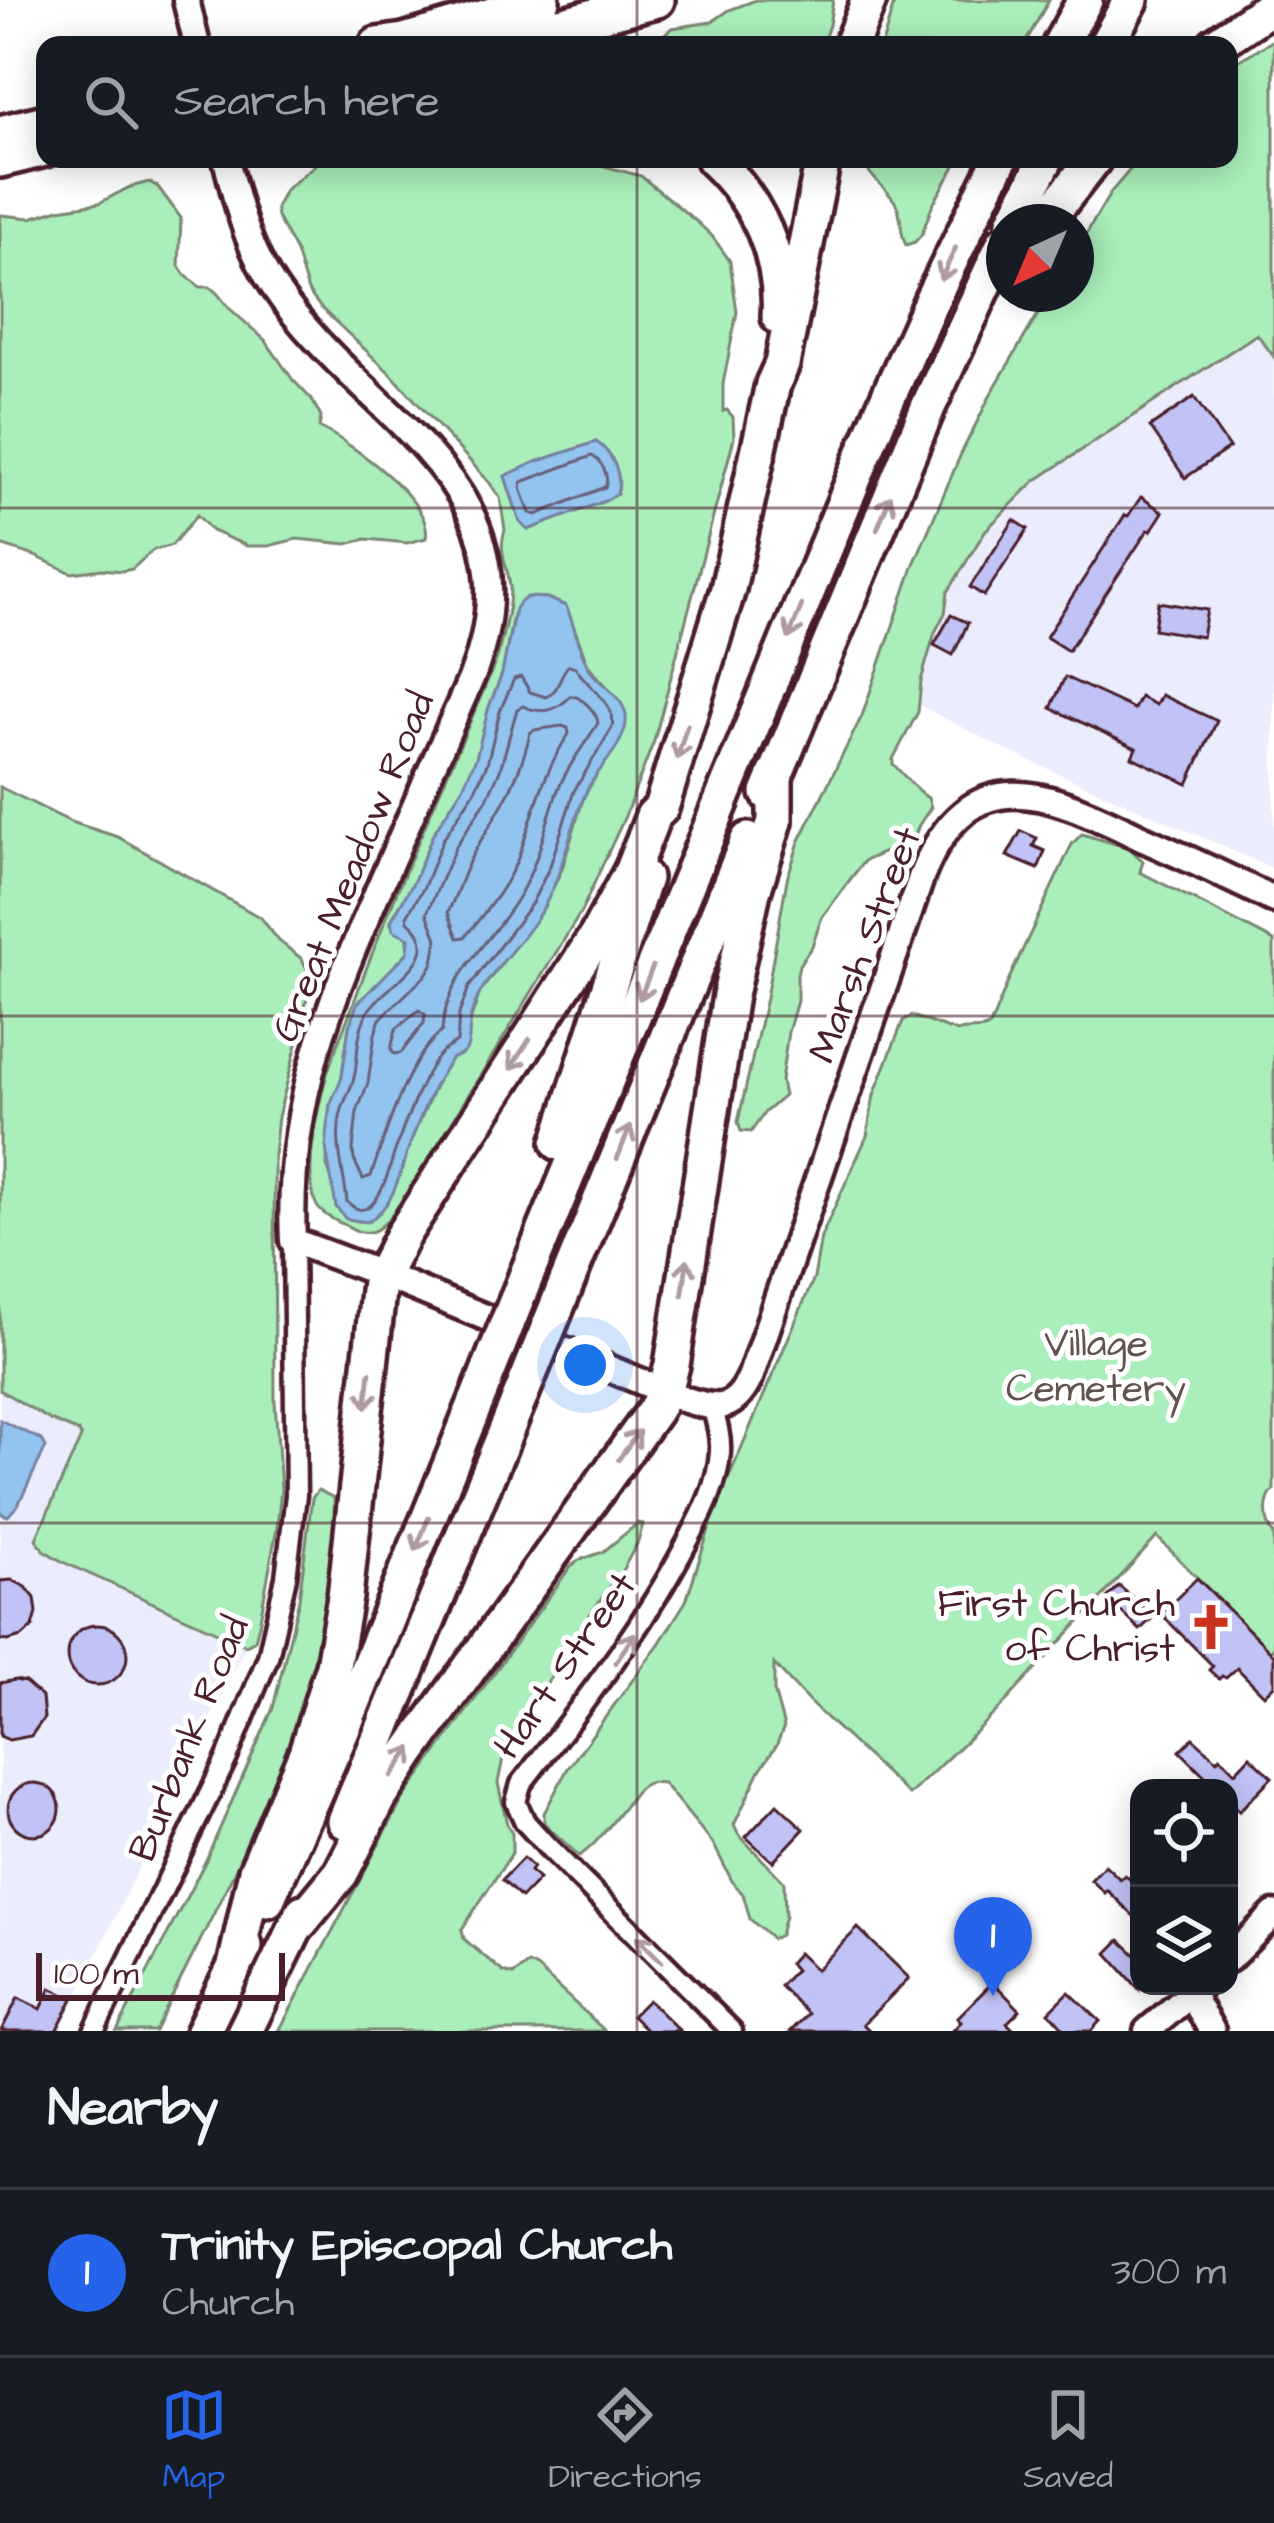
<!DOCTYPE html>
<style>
:root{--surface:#171b24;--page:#20242c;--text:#f1f3f6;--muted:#9ea1a6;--line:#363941;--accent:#2563eb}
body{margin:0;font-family:"Architects Daughter",sans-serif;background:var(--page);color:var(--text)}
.controls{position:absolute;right:36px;bottom:36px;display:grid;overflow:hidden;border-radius:24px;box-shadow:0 6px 30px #0003}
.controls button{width:108px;height:108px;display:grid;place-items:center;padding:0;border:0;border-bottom:3px solid var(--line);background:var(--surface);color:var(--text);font:60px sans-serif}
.compass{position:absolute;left:986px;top:204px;width:108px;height:108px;border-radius:50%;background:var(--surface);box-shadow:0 6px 30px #0003;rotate:224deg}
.scale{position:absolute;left:36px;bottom:30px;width:249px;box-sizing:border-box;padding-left:12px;border:6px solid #4a1f2b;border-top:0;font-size:33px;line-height:42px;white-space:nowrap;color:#4a1f2b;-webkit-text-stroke:9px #fff;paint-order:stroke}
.you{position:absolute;left:585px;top:1365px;width:42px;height:42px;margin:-30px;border:9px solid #fff;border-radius:50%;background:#1a73e8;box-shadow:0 0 0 18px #1a73e833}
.badge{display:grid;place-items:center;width:78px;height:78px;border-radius:50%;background:var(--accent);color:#fff;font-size:39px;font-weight:700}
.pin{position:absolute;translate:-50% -99px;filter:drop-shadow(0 3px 6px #0008)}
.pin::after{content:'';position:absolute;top:63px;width:42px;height:36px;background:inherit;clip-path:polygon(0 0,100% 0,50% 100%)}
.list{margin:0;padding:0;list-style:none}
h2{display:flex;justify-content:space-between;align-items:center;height:156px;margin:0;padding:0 48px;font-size:51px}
h2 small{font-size:39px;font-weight:400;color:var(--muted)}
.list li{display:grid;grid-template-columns:78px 1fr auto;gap:36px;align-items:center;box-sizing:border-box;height:168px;padding:0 48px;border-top:3px solid var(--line)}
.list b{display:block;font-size:45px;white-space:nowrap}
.list p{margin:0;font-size:39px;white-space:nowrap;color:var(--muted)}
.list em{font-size:39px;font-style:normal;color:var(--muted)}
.icon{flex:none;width:66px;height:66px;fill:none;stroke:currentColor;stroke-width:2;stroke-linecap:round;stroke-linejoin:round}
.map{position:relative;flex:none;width:1274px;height:2031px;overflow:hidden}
.search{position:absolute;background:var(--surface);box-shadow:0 6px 30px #0003;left:36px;right:36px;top:36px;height:132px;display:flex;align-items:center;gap:30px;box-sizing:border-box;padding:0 42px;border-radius:24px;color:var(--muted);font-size:45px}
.sheet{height:324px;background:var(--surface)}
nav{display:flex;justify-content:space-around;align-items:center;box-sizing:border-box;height:168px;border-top:3px solid var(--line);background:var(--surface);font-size:33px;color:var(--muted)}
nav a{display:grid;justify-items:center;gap:6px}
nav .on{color:var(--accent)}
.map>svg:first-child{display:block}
</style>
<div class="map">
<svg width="1274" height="2031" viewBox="0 0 1274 2031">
<rect width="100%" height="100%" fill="#fff"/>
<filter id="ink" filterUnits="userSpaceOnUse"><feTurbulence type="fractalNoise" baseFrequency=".00833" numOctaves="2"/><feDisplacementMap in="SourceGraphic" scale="24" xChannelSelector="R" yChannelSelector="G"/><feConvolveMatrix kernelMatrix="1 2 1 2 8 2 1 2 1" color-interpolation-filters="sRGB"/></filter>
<g filter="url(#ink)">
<g fill="#ecedfc">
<polygon points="1257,334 1274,357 1274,869 1006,750 919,705 921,681 935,632 945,613 948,592 985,531 1035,481"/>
<polygon points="0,1390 50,1420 79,1432 81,1437 78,1447 228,1638 246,1645 60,2031 0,2031"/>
</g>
<g fill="#aaefbb" stroke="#7a8773" stroke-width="3" fill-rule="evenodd">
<polygon points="756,0 833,0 829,25 822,45 651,45 672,28 712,22 729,10"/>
<polygon points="895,0 1049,0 1024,45 882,45"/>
<path d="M1274,40V357L1257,334L1035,481L985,531L948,592L945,613L935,632L921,681L918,712L893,759V764C906,777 913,788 928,798L931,807L919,825L908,854L904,856L887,851L864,861L822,917L812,946L799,965L797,975V1001L788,1032L781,1081L784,1096L765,1112L751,1132L741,1131L738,1122L766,998L787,879L799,842L862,716L914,564L961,454L992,392L1050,294H1076V251L1111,192L1139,159H1229V66Z"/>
<path d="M322,159H579L641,176L697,222L712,236L730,261L737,312L723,384V411L727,410L733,417L734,438L654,741L625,816L581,912L403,1201C389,1217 377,1242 353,1229C342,1223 321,1216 316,1204C304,1174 316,1116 324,1085C331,1056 345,1027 355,999C397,883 450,772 497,658C502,636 510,612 510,588C509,567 497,552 505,530L500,498L489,482L392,375L320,307L308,291L296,252L277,217L276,208L285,190ZM596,442C612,454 623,474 617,494L605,501L528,530L520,522L505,476L537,462ZM528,597L547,598L566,606L588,665L615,696L626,716L623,732L584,796L562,869L543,909L480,992L470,1022L439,1077L410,1143L397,1183L370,1221H358L336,1207L334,1185L327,1166L328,1120L330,1105L341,1080L349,1027L357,1004L408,952V937L391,924V921L414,881L433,834L463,787L476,758L489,707L502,674L513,615L518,604Z"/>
<path d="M861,159H959L932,206L922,234L915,242L906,245C899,232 903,219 897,206C890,189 871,181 861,159Z"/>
<path d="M149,182L158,187L181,218L179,266L185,275L200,287H210L217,293L229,308L265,340L293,380L312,400L321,417L319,427C349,442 434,501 426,538L407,543L366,539L347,544L297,539L268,546H247L212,531L197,515L172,545L153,550L132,569L122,571L102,569L72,573L35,556L0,545V215L31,218L59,209L99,203L130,187Z"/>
<polygon points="0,787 71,822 118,837 261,918 279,941 302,959 311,976 300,1033 278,1117 274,1155 275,1401 281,1489 277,1528 259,1625 255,1640 246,1645 63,1562 45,1551 36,1539 81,1437 79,1432 50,1420 0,1390"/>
<path d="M1082,834L1129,848L1143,861L1140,872L1274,941V1490C1263,1501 1265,1523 1274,1535V1647L1267,1654L1260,1641L1157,1537L1001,1707L909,1795L809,1702L774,1664V1691L784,1727L776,1746L760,1770L734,1825L738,1834L784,1882L785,1916L780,1935L772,1939L750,1919L743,1894L733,1883L714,1845L663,1783C654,1782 650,1781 642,1786C634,1791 628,1803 622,1810C611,1824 594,1847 579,1856L544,1823V1813L568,1768L659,1644L686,1601L717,1505L814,1278L821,1237L867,1136L874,1095L903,1021L912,1016L957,1032C968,1027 981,1033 990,1026L1009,979L1072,844Z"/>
<path d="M318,1490L334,1498C339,1692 238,1862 155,2031H117L206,1860L273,1708L299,1599L312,1498Z"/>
<polygon points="638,1523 643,1524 638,1542 623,1569 583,1624 504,1753 498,1783 507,1824 512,1833 512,1853 462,1929 464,1939 472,1946 503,1972 513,1975 528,1964 537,1968 605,2031 279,2031 403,1799 571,1566 579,1560 603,1552"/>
</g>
<g fill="#93c4ef" stroke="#7682a1" stroke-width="3">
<path d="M596,442C612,452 623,475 617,494L605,501L528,530L520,522L505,476L536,462Z"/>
<path d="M527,597L547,598L566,606C576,627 579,656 593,674C604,687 624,698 626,716C629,741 599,767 588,788C569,827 565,870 543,908C527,937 501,960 483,988C476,999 471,1010 470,1022C468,1040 473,1053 452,1058C433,1083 420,1117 409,1147C399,1174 395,1206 367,1222L346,1219L336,1207L326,1148L330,1105L342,1077L349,1027L357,1004L408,952L409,938L393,930L391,921L414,881L433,834L463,787L476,758L489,707L502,674L515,609L518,604Z"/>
<polygon points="0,1420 42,1440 46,1447 18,1505 8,1516 0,1513"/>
</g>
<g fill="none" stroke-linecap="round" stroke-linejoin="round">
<g stroke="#676179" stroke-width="3">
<path d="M592,456C602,461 610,477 605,487L536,515L530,513L521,488L522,482Z"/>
<path d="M569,665L575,667C587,687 617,703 612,728L574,791L550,866L532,903L469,987L459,1014L457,1042C454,1044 445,1049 442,1052C425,1068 402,1130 394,1154C389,1170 384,1192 371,1205C362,1213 355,1209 347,1202C344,1170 333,1141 342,1109C346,1096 353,1086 355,1073C358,1054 357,1035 365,1017C378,986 453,959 408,921L407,916L424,887L443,839L474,792L487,764L500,711L514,679L521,677L530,692L546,697C561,690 558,675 569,665Z"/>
<path d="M571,696C581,696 597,712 598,723C585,744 569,764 559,787C545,823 540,860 520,894C493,942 446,972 442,1031C405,1062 387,1131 371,1176L363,1179L354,1160L353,1149L357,1112L368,1083L375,1034L380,1019L425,976L433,963L437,939L427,913L456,846L487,799L500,770L517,709L523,706C543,715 556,711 571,696Z"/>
<path d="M562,726L568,728L569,734C542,773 534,815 518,858C506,888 485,912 465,937L458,938L448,912C458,893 463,871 474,852C500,808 518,785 530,733L534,730Z"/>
<polygon points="419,1010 425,1014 424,1023 401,1053 394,1054 391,1049 396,1029"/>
</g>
</g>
<g fill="#c1c2f5" stroke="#4a1f2b" stroke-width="3">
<polygon points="1194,397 1229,448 1185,478 1150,427"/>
<polygon points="1141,497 1163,512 1151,531 1148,530 1068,651 1046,637 1125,515 1128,516"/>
<polygon points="1014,520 1028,529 984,596 970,587"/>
<polygon points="1158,602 1207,610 1202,637 1154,629"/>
<polygon points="951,615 968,623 953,655 934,645"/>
<polygon points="1065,677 1134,709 1140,697 1156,705 1161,695 1217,721 1188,784 1132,757 1136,748 1051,708"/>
<polygon points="1021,831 1037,838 1033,846 1045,851 1038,869 1007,856"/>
<polygon points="1197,1578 1274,1655 1274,1685 1264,1695 1237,1668 1226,1678 1222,1676 1219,1679 1209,1670 1213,1666 1161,1614"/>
<polygon points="12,1580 26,1587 35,1598 37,1613 33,1627 22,1637 8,1641 0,1640 0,1581"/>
<polygon points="1119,1586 1154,1616 1140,1630 1107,1598"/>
<circle cx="97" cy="1655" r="30"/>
<polygon points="15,1680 25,1682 42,1697 44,1718 31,1736 9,1740 0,1736 0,1683"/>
<polygon points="1193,1738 1217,1760 1220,1757 1235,1772 1250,1756 1272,1777 1239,1811 1229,1801 1229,1788 1217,1788 1180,1751"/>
<circle cx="34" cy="1809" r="26"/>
<polygon points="777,1804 804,1829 773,1862 746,1837"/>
<polygon points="523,1858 533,1867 530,1871 539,1879 521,1898 502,1880"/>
<polygon points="1105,1865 1120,1879 1125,1875 1139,1888 1139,1921 1107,1890 1105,1893 1091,1880"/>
<polygon points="858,1928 909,1978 863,2024 870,2031 791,2031 808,2014 780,1986 795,1970 789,1963 798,1953 816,1970"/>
<polygon points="1120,1940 1139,1958 1139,1989 1107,1953"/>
<polygon points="993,1982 1020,2010 1007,2023 1015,2031 952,2031 961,2022 957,2018"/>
<polygon points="51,1988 73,1999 56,2031 1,2031 18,1998 41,2009"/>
<polygon points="1069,1992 1100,2021 1091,2031 1066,2031 1049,2012"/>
<polygon points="648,2000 680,2031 647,2031 632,2016"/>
</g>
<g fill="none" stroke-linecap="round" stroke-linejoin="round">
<defs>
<g id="street">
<path d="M712,1407C717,1422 721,1437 720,1452C718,1483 703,1513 689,1539C642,1630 583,1704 521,1784L516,1802L525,1822L546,1845L732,2031"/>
<polyline points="94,2031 227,1758 268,1657 286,1577 296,1495 293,1241"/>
</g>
<g id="secondary">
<polyline points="186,0 197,45"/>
<path d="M226,159C237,204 248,248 274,287C363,420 544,482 473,674C443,742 414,810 384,877C330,1001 286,1103 293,1241L381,1274L683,1399C715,1409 733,1414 750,1378L922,875C972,751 1055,797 1146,840C1189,859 1232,879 1274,900"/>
<polyline points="1229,1959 1274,1914"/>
<polyline points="1191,1994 1212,2031"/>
<polyline points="1147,2031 1200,1986"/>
</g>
<g id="highway">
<polyline points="377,45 404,41 542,0"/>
<polyline points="482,45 657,0"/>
<polyline points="851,45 869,0"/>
<polyline points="1060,45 1085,0"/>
<polyline points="1106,45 1131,0"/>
<polyline points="1215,45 1274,5"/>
<polyline points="0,133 45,122"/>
<path d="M713,159C758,201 783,256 779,317"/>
<polyline points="0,160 45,149"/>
<polyline points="1014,222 1046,159"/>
<polyline points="1045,222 1094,159"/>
<polyline points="768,793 929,405 1004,243"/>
<polyline points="559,1143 644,878"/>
<polyline points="527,1274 881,413 931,301 1000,159"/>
<polyline points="564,1289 748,840"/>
<polyline points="345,1821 518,1402"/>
<polyline points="267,1900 341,1733 482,1387"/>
<polyline points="294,1930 341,1873 380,1797 409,1753 654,1411 665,1392 672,1365 730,995 753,892 775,821 775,775"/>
<polyline points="235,1966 256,1871 306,1753 333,1666 345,1597 379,1282 402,1236 597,935 632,870 653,816 661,808 728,589 773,384 782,364 823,159"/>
<polyline points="203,2031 245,1946"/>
<polyline points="245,2031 303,1912"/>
</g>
</defs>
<use href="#street" stroke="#4a1f2b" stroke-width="27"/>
<use href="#secondary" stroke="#4a1f2b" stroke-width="33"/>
<use href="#highway" stroke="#4a1f2b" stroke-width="42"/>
<use href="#street" stroke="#fff" stroke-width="18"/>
<use href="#secondary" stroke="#fff" stroke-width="24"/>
<use href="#highway" stroke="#fff" stroke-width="33"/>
<defs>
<g id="highway-bridge">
<polyline points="482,1387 527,1274"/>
<polyline points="518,1402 564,1289"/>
</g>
</defs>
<use href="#highway-bridge" stroke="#4a1f2b" stroke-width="42" stroke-linecap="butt"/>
<use href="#highway-bridge" stroke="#fff" stroke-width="33"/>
</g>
<defs><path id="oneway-shaft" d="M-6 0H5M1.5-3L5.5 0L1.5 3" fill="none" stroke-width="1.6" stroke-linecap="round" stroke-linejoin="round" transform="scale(3)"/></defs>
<g stroke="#ae9aa0">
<use href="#oneway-shaft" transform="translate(948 264) rotate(115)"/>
<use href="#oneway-shaft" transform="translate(884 512) rotate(-68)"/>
<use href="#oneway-shaft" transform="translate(795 622) rotate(112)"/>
<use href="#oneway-shaft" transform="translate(682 742) rotate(107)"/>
<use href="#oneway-shaft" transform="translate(646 983) rotate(112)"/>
<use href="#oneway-shaft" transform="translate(520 1054) rotate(123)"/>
<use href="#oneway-shaft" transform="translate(624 1142) rotate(-68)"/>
<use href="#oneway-shaft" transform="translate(685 1277) rotate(-82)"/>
<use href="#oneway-shaft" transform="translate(368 1390) rotate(96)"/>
<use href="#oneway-shaft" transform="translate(629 1445) rotate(-54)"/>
<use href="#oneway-shaft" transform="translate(422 1534) rotate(112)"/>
<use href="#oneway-shaft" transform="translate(625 1648) rotate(-56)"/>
<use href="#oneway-shaft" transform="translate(402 1762) rotate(-55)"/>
<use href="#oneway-shaft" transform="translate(649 1949) rotate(-135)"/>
</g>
</g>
<path fill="none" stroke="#4a1f2b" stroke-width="3" stroke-opacity="0.55" d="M637,0V45M637,159V2031M0,508H1274M0,1016H1274M0,1523H1274"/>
<defs>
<symbol id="church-bare" viewBox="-9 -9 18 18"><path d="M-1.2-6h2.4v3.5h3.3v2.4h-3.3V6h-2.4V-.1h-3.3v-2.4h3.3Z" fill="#c8321e" stroke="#fff" stroke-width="2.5" paint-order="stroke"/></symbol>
</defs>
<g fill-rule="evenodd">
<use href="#church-bare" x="1178" y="1594" width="66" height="66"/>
</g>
<g text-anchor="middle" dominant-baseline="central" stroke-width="10" stroke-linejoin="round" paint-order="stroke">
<g font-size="39" fill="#4a1f2b" stroke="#fff">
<text transform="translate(354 867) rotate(-68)">Great Meadow Road</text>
<text transform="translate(866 945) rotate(-69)">Marsh Street</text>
<text transform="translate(566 1666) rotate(-55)">Hart Street</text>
<text transform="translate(190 1739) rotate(-68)">Burbank Road</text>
</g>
<g font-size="39" fill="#62534f" stroke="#fff">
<text x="1096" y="1345">Village<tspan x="1096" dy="45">Cemetery</tspan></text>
</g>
<g font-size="39" fill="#4a1f2b" stroke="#fff" text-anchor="end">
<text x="1175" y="1605">First Church<tspan x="1175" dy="45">of Christ</tspan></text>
</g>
</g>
</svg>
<div class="controls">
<button><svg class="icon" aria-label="locate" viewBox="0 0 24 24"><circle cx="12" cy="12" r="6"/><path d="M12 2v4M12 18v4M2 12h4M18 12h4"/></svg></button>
<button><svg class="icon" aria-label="layers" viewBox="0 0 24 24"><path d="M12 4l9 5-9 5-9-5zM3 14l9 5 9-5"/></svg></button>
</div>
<svg class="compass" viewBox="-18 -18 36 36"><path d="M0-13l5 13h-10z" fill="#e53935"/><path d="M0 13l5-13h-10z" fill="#9ea1a6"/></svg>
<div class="scale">100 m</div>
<div class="you"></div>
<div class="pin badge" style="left:993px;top:1996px">1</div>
<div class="search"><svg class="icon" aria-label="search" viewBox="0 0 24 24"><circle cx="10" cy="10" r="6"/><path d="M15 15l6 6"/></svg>Search here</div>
</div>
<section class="sheet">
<h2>Nearby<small></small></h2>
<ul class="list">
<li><span class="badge">1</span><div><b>Trinity Episcopal Church</b><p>Church</p></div><em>300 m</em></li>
</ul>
</section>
<nav>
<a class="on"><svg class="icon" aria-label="map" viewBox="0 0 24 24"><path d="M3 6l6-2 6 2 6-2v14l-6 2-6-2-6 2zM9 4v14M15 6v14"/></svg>Map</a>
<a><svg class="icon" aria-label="directions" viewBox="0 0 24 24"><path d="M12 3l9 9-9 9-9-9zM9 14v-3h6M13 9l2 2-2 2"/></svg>Directions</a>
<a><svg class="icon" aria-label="saved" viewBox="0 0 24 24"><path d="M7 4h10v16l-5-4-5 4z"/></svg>Saved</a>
</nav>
